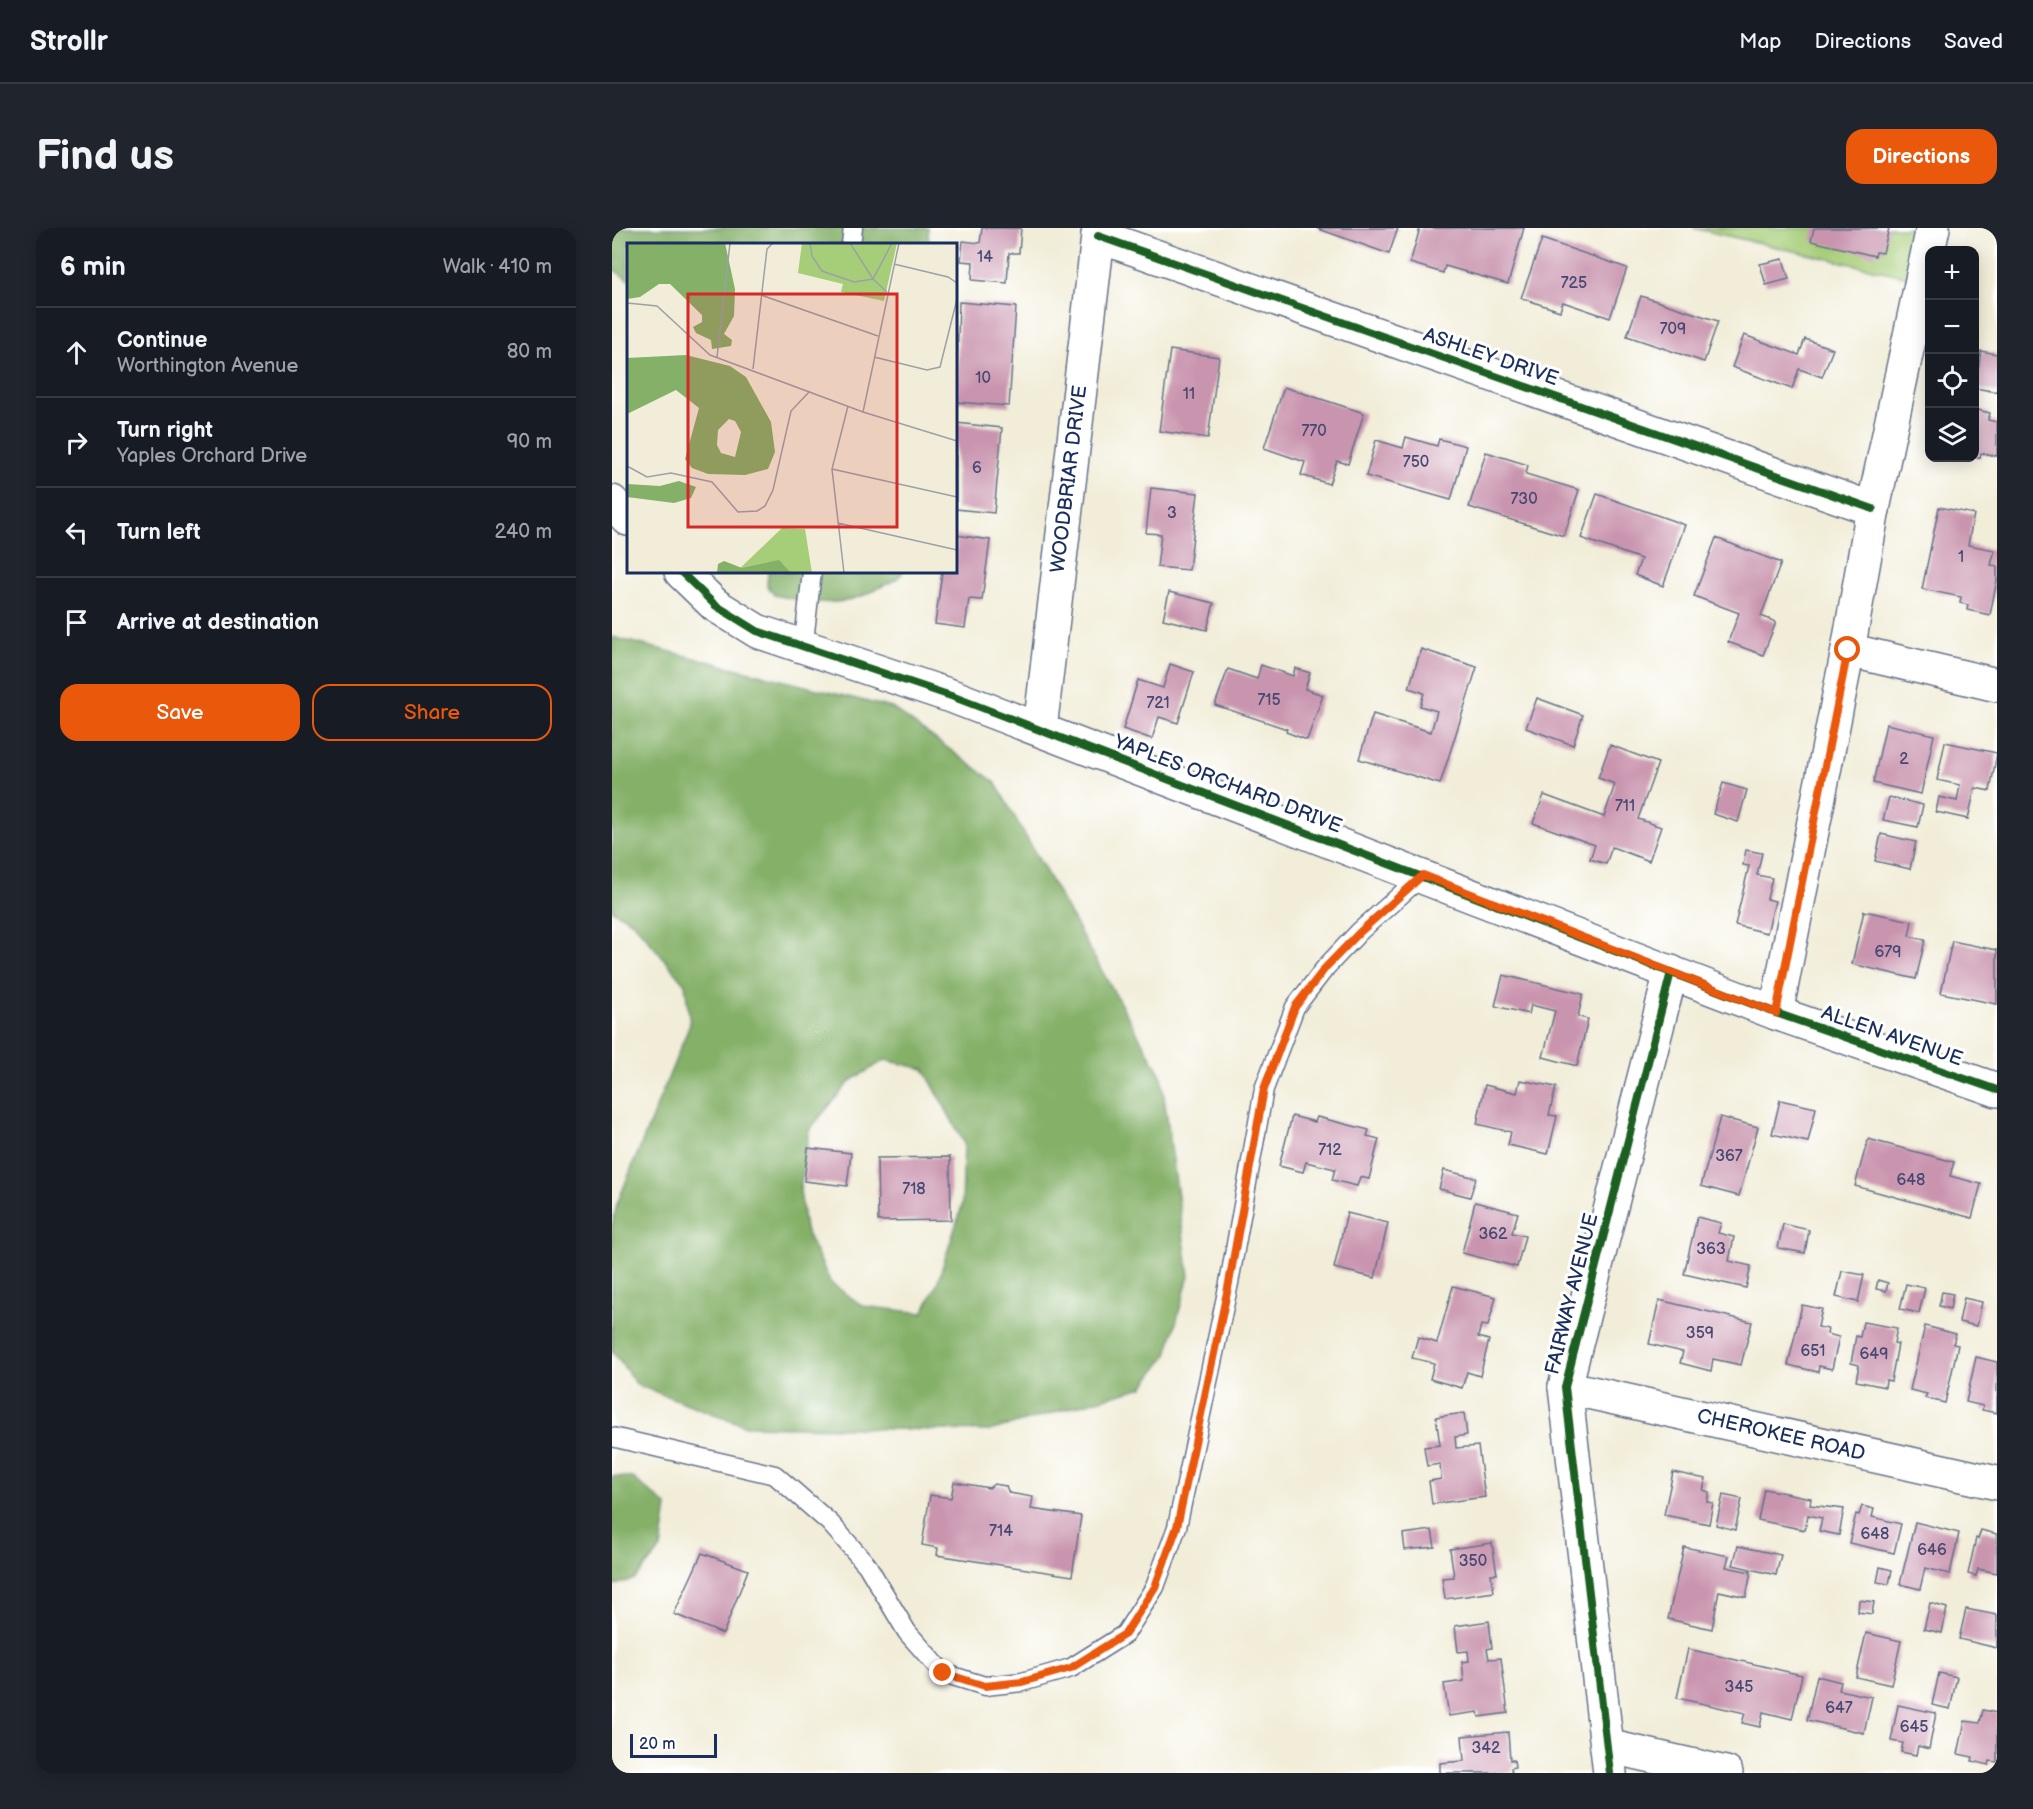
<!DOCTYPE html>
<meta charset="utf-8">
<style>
:root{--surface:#171b24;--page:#20242c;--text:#f1f3f6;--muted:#9ea1a6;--line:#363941;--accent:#ea580c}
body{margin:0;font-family:"Balsamiq Sans",sans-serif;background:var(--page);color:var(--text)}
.controls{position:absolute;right:18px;top:18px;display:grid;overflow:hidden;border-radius:12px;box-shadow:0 3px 15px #0003}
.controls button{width:54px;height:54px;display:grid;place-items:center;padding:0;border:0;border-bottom:2px solid var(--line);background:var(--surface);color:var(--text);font:30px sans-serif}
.scale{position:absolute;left:18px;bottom:15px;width:87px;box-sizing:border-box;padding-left:6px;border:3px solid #1b2f5e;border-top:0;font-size:16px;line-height:21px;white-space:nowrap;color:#1b2f5e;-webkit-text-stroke:4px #fff;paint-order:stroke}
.stop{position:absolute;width:18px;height:18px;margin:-14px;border:4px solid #ea580c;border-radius:50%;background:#fff}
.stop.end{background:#ea580c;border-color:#fff;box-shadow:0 2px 6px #0008}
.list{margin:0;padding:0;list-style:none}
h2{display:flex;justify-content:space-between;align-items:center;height:78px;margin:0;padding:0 24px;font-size:26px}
h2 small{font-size:20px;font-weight:400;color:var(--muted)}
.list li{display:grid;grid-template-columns:39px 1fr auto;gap:18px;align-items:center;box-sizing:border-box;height:90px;padding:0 24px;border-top:2px solid var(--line)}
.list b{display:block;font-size:22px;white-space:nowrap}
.list p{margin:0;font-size:20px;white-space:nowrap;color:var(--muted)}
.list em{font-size:20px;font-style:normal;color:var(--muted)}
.actions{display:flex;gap:12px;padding:18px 24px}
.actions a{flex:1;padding:14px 0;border:2px solid var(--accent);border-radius:18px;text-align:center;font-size:21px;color:var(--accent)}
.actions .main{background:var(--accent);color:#fff}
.icon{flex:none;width:33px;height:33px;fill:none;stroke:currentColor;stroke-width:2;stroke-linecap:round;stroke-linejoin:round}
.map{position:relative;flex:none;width:1385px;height:1545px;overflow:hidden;border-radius:18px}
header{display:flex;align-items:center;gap:36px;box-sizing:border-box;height:84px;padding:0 30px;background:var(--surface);border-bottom:2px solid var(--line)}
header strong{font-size:28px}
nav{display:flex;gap:33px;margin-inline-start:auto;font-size:21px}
.intro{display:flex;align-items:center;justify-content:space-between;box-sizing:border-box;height:144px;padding:0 36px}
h1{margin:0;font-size:42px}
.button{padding:15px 27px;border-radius:18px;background:var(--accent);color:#fff;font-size:21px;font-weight:700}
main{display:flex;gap:36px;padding:0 36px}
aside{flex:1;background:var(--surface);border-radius:18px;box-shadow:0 3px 15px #0003}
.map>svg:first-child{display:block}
</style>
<header>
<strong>Strollr</strong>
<nav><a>Map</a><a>Directions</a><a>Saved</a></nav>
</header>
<div class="intro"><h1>Find us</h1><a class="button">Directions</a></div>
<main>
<aside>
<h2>6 min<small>Walk · 410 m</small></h2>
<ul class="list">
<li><svg class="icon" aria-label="ahead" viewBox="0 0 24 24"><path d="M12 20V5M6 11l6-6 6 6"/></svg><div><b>Continue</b><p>Worthington Avenue</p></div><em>80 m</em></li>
<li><svg class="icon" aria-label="right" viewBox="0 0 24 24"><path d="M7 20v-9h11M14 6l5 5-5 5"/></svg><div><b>Turn right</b><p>Yaples Orchard Drive</p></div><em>90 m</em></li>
<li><svg class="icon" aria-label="left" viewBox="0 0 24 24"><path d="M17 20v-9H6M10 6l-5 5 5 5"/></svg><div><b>Turn left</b></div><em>240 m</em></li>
<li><svg class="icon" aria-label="arrive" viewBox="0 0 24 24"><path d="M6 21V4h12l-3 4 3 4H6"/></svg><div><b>Arrive at destination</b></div></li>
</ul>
<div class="actions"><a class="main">Save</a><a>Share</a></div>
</aside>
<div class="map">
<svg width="1385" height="1545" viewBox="0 0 1385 1545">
<rect width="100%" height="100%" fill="#fff"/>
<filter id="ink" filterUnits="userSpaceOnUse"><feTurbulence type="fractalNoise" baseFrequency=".0167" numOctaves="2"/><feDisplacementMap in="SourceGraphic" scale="12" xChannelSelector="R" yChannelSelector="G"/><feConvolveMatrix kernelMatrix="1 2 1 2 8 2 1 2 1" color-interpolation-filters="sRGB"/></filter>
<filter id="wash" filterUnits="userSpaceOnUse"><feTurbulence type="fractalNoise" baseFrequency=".008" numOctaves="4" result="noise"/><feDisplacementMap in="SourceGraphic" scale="24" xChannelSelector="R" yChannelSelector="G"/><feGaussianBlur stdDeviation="1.35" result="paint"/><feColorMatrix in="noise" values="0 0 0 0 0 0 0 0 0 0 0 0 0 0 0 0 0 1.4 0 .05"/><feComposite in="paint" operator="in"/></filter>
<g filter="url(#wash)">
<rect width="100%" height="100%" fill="#f1edd8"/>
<polygon fill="#a6cd77" stroke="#607e6a" stroke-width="1.5" points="1081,0 1313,0 1301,50"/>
<g fill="#84b068" stroke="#507063" stroke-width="1.5" fill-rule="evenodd">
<polygon points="0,0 316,0 317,16 16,16 16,52 0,40"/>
<path d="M156,344H291C287,351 279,354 272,357C233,381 204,376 162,367L155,357Z"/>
<path d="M0,409L280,480L383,554L549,847L577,1048L555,1127L531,1159L377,1203L134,1198L25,1157L0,1123V998L5,976L78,796L73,756L21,694L0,682ZM273,832L312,841L352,915L350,978L325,1056L311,1085L251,1078L219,1055L193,1001L188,962L197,902L238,853Z"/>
<polygon points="0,1248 21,1250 55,1278 49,1321 23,1351 0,1358"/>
</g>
<g id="blocks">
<g fill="#c994ae">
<polygon points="370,0 409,0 407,25 397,25 395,55 360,52 361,34 349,33 351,13 368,15"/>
<polygon points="704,0 786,0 777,26"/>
<polygon points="808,0 912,0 896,56 833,38 831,45 798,35"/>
<polygon points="1202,0 1277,0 1271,25 1264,24 1263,28 1199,13"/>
<polygon points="930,11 1015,40 998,90 951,74 948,83 909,70"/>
<polygon points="1171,31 1177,51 1154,57 1148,36"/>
<polygon points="1029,68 1106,93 1092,134 1015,108"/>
<polygon points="347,74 404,79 397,178 344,174"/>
<polygon points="1132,107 1187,127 1193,111 1221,121 1210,149 1187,141 1180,161 1120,139"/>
<polygon points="558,122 607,129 596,210 547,203"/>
<polygon points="1369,123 1385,126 1385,164 1363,160"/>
<polygon points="672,159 752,185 736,236 725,233 717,256 689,247 693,234 652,220"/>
<polygon points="1362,181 1378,185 1376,192 1385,194 1385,228 1369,225 1368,230 1362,229"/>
<polygon points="344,195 390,200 382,285 344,281"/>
<polygon points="794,209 825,218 827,211 854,218 839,272 754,248 764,212 791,220"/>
<polygon points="874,224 916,237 914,246 967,262 952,308 857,279"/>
<polygon points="539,260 586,265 577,342 545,339 549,306 534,305"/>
<polygon points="985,266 1073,297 1051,358 1023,347 1029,331 969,310"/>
<polygon points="1327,279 1362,286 1356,317 1383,322 1379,337 1385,338 1385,352 1378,387 1355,382 1356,377 1348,375 1349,369 1310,361"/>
<polygon points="344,307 378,312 370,372 357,371 353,400 323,396 330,344 344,344"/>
<polygon points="1104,310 1169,335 1149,388 1164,394 1151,427 1116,414 1127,385 1082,368"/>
<polygon points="557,364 602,375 595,402 551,391"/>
<polygon points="809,421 865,439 828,556 747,531 761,486 819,504 825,483 808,478 812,465 797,460"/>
<polygon points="558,436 582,444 566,495 547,489 540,511 511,501 526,452 551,460"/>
<polygon points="649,437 681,448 683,440 698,445 693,461 711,467 695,512 674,504 675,501 603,477 616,441 645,451"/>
<polygon points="925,470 971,487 961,517 914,500"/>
<polygon points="1274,496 1322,507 1309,566 1261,555"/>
<polygon points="1333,514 1385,525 1378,563 1363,560 1356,591 1324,584 1327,569 1345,573 1348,557 1325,552"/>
<polygon points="998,517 1046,535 1026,591 1049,599 1037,633 1000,619 994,636 978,631 983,617 921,595 932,567 992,589 1003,556 986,550"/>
<polygon points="1111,555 1135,562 1126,594 1101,586"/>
<polygon points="1277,569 1311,577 1306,599 1271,592"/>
<polygon points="1269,606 1304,614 1298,641 1263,633"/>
<polygon points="1134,622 1150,625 1145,647 1160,650 1155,671 1163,673 1155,705 1123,697 1137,638 1131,637"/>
<polygon points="1252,683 1300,693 1297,708 1313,712 1304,751 1240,736"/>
<polygon points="1340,713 1385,722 1385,776 1329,765"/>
<polygon points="891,747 971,766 966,789 976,791 965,838 931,829 943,783 919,777 917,786 883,778"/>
<polygon points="908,852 944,859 937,887 945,888 936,926 896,917 899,904 865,896 873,857 905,865"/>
<polygon points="1168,872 1204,880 1196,914 1160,906"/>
<polygon points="680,888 703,894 705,889 757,902 755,908 767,911 757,951 748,949 745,958 720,952 723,941 694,934 691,944 667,938"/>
<polygon points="1108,889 1146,899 1127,968 1089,958"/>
<polygon points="1256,911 1342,934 1338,948 1369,956 1360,990 1243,958"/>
<polygon points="196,920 239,925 235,958 192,953"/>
<polygon points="338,929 339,992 266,993 265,930"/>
<polygon points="832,942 864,950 858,969 827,961"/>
<polygon points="863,974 906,985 900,1005 913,1008 905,1039 850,1025"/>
<polygon points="735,985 776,995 763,1050 722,1040"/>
<polygon points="1085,989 1109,995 1106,1005 1122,1009 1117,1033 1139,1038 1134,1060 1072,1046"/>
<polygon points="1171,996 1197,1002 1193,1025 1166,1020"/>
<polygon points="1230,1043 1252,1047 1246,1074 1224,1069"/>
<polygon points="1266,1052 1276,1055 1274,1063 1264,1061"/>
<polygon points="1294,1056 1313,1060 1307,1085 1288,1081"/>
<polygon points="841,1058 884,1069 876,1098 869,1097 866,1109 877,1112 868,1148 855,1144 850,1160 818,1151 822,1135 800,1130 806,1109 825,1115"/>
<polygon points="1330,1064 1341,1066 1338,1081 1327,1078"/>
<polygon points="1352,1070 1370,1074 1365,1098 1347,1094"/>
<polygon points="1047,1072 1140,1094 1129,1137 1101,1131 1099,1143 1068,1135 1071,1124 1037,1116"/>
<polygon points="1190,1077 1210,1081 1206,1099 1216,1101 1215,1106 1227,1109 1220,1141 1207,1138 1206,1144 1176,1137"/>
<polygon points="1251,1094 1285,1100 1282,1115 1286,1116 1279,1153 1274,1152 1273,1159 1244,1153 1247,1137 1239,1135 1244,1108 1248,1109"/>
<polygon points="1313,1098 1344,1106 1341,1116 1346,1117 1333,1175 1313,1170 1315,1166 1298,1162"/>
<polygon points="1364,1129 1385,1134 1385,1185 1370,1182 1371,1178 1354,1174"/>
<polygon points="852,1185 855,1207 843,1209 844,1220 866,1218 873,1269 820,1276 817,1253 829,1251 828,1236 815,1238 812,1219 828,1217 824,1189"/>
<polygon points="1061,1244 1094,1251 1091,1262 1097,1264 1095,1274 1101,1275 1097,1296 1052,1287"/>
<polygon points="342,1254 377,1260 382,1256 394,1258 397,1265 421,1269 419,1281 469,1288 460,1348 325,1327 326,1320 310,1317 318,1267 339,1270"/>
<polygon points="1152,1261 1199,1270 1198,1277 1232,1281 1227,1307 1207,1303 1210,1290 1196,1287 1193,1302 1146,1292"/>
<polygon points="1111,1267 1130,1271 1123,1302 1104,1297"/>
<polygon points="1250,1278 1262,1281 1260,1289 1289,1296 1282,1325 1237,1315 1244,1286 1247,1287"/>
<polygon points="1303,1294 1347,1305 1338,1346 1313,1340 1308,1361 1288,1356"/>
<polygon points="820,1302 823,1319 793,1322 791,1306"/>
<polygon points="1369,1302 1385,1306 1385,1345 1366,1341 1364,1348 1356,1346 1364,1310 1366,1311"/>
<polygon points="880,1315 885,1346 879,1346 882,1364 833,1371 830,1350 842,1349 838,1321"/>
<polygon points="1126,1318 1169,1327 1164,1347 1121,1337"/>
<polygon points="1072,1319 1117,1328 1114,1339 1139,1344 1134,1369 1107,1363 1100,1401 1056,1391"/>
<polygon points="90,1325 136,1342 111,1406 62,1386"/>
<polygon points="1268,1339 1280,1342 1277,1356 1265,1354"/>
<polygon points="1247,1372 1262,1374 1260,1386 1246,1384"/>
<polygon points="1318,1375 1335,1380 1330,1405 1312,1401"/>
<polygon points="1354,1381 1385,1387 1385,1420 1347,1411"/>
<polygon points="877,1393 880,1420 875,1421 877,1431 889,1430 896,1485 867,1489 866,1484 837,1488 832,1456 852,1453 850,1434 857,1433 856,1423 846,1424 843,1398"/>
<polygon points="1254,1405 1289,1413 1279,1457 1244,1449"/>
<polygon points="1076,1421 1190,1447 1180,1491 1151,1484 1148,1499 1130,1495 1133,1485 1065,1470"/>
<polygon points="1327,1445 1345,1449 1338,1481 1320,1477"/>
<polygon points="1205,1448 1229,1454 1227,1462 1260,1469 1252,1505 1195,1492"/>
<polygon points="1286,1477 1324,1485 1317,1521 1306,1518 1304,1527 1289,1524 1291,1515 1279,1513"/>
<polygon points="1371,1482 1385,1485 1385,1534 1378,1533 1377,1537 1360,1533 1361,1529 1346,1526 1353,1493 1368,1495"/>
<polygon points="896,1504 898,1532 902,1532 903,1539 899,1540 900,1545 828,1545 828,1535 852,1533 850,1508"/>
</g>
</g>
</g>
<g filter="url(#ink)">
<use href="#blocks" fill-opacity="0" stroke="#667289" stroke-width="1.5"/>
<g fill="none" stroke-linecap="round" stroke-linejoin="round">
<defs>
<g id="service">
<polyline points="239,16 241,0"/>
<polyline points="191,421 200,344"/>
<polyline points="0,1209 163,1247 218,1295 255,1337 295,1404 331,1445 373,1458 410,1454 459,1440 513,1406 543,1359 565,1299 617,1055 652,861 683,779 714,739 748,703 811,647"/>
</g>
<g id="minor">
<polyline points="486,8 1261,281"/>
<polyline points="0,274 16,291"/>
<polyline points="69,344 103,377 145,403 342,469 1164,785 1385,862"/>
<polyline points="1236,422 1385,457"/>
<polyline points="428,501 487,0"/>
<polyline points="1164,785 1236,422 1261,281 1321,0"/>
<polyline points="953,1159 1385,1255"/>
<polyline points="995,1518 1114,1545"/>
<polyline points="998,1545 953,1159 1059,744"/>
</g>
</defs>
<use href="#service" stroke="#667289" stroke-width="21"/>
<use href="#minor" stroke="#667289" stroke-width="36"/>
<use href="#service" stroke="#fff" stroke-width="18"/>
<use href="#minor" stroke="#fff" stroke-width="33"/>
<defs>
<g id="cycleway">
<polyline points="486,8 1261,281"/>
<polyline points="69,344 103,377 145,403 342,469 1164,785 1385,862"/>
<polyline points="998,1545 953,1159 1059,744"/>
</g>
</defs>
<use href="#cycleway" stroke="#fff" stroke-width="11"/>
<use href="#cycleway" stroke="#1b5e20" stroke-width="8"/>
</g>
</g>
<g fill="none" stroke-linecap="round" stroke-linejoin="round" filter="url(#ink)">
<polyline stroke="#ea580c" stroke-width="8" points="331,1445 373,1458 410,1454 459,1440 513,1406 543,1359 565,1299 617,1055 652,861 683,779 714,739 748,704 811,647 1164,785 1236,422"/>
</g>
<g text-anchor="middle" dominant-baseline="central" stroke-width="6" stroke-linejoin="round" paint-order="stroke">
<g font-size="16" fill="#464872">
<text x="373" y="29">14</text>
<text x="962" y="55">725</text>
<text x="1061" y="101">709</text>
<text x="371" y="150">10</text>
<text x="577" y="166">11</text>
<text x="702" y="203">770</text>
<text x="804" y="234">750</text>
<text x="365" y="240">6</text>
<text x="912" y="271">730</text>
<text x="560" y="285">3</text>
<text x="1349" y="329">1</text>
<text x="657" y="472">715</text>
<text x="546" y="475">721</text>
<text x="1292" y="531">2</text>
<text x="1013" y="578">711</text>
<text x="1276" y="724">679</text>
<text x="718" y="922">712</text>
<text x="1117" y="928">367</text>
<text x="1299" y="952">648</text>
<text x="302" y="961">718</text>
<text x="881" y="1006">362</text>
<text x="1099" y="1021">363</text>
<text x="1088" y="1105">359</text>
<text x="1201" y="1123">651</text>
<text x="1262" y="1126">649</text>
<text x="389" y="1303">714</text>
<text x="1263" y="1306">648</text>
<text x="1320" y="1322">646</text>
<text x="861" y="1333">350</text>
<text x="1127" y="1459">345</text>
<text x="1227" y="1480">647</text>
<text x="1302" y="1499">645</text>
<text x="874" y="1520">342</text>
</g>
<g font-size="20" fill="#1b2f5e" stroke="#fff">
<text transform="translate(879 129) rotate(19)">ASHLEY DRIVE</text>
<text transform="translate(457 251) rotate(-83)">WOODBRIAR DRIVE</text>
<text transform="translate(616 556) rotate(21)">YAPLES ORCHARD DRIVE</text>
<text transform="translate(1280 808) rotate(19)">ALLEN AVENUE</text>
<text transform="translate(960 1066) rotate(-76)">FAIRWAY AVENUE</text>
<text transform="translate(1169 1207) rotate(13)">CHEROKEE ROAD</text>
</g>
</g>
<g transform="translate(15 15)">
<rect width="330" height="330" fill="#f1edd8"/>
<path d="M175,0H270L257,58L214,49L216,41L171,30ZM155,285L178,286L185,330H108Z" fill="#a6cd77"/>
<path d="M0,0H98L108,46L107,73L97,91L105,97L104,103L85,106L84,97L69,90L66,84L75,79V72L43,41H32L13,54L0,56ZM59,112L103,123L119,134L144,179L148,209L141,226L118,232L81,231L65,225L58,216L72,165L49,147L0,171V115ZM102,176L108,178L114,189L108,214L94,210L90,202L91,187ZM52,238L69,244L64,255L47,260L0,254V241L33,243ZM152,317L164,330H90L91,321L97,318L115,325Z" fill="#84b068" fill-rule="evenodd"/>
<path fill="none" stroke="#9ba1a7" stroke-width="1.5" d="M183,0L185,13L195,28L227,39L246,36L260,49M223,0L246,36L265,0M267,21L321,34L330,40M134,52L251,93M0,60L30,63L83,112L236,169L330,198M90,114L103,0M247,114L300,127L313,124L330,56M126,126L140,6L146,0M236,169L272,0M0,223L20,234L44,230L85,239L111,269L130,268L138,263L146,247L164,168L183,148M205,226L330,254M211,280L330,307M217,330L205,226L221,163"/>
<path fill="#d62828" fill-opacity="0.15" stroke="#d62828" stroke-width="3" d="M61,51H270V284H61Z"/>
<rect width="330" height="330" fill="none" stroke="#1b2f5e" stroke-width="3"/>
</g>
</svg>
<div class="controls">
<button>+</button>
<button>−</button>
<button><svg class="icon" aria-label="locate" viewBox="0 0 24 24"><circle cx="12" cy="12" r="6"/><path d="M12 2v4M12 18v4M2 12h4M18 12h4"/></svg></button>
<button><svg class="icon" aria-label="layers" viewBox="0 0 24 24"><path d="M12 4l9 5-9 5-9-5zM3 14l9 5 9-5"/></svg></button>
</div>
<div class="scale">20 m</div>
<div class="stop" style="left:1236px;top:422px"></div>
<div class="stop end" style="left:331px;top:1445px"></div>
</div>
</main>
